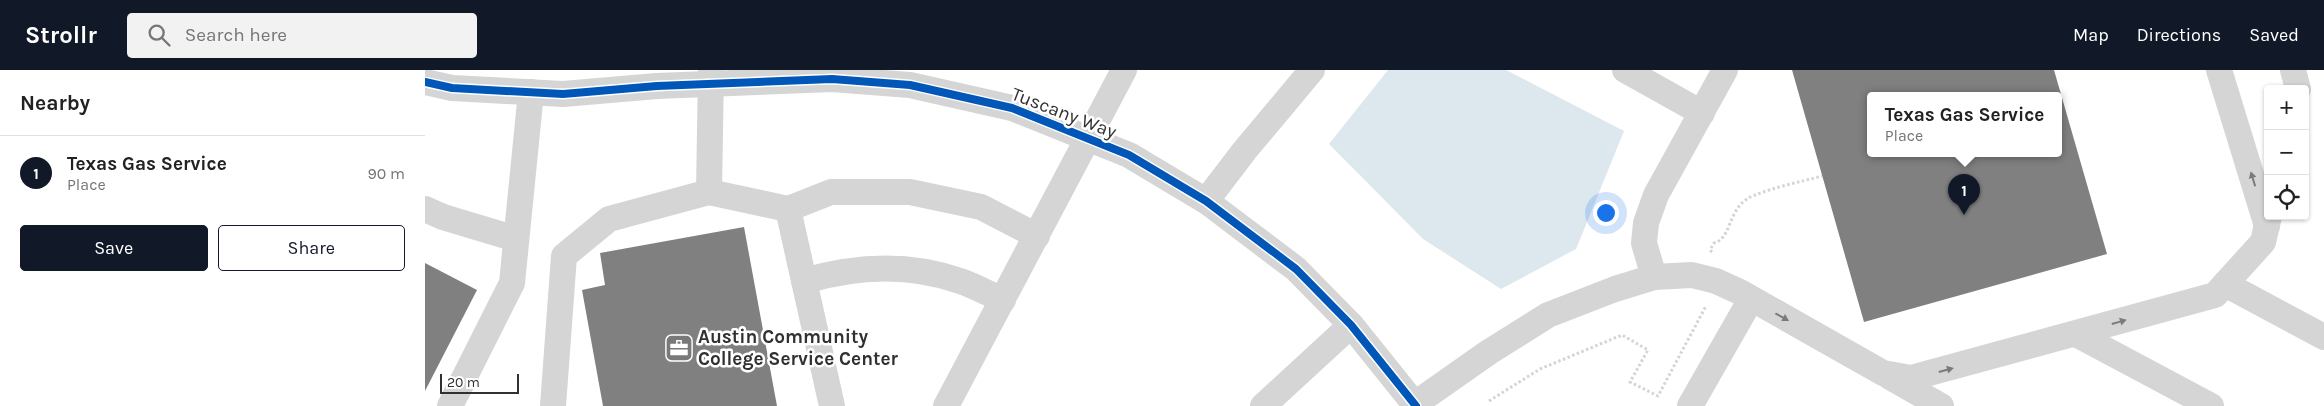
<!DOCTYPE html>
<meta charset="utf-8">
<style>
:root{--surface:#fff;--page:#f2f2f2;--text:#222;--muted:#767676;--line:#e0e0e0;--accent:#111827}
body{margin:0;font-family:Karla,sans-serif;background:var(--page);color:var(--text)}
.controls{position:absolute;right:15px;top:15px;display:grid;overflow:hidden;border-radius:5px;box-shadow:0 1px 4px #0004}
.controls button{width:45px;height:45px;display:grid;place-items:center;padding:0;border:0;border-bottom:1px solid var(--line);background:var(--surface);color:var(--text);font:25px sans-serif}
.scale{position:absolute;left:15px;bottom:12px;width:79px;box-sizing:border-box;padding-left:5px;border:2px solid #313131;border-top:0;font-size:14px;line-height:18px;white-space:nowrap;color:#313131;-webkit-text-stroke:4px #fff;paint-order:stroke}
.you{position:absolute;left:1180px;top:142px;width:18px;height:18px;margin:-12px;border:4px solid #fff;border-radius:50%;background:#1a73e8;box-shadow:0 0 0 8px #1a73e833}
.badge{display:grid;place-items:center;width:32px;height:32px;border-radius:50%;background:var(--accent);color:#fff;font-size:16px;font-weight:700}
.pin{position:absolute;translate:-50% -41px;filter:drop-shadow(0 1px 2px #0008)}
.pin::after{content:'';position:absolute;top:26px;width:18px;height:15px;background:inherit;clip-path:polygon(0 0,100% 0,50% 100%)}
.popup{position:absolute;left:1442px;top:22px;width:195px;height:65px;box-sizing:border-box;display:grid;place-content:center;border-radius:5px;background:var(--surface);filter:drop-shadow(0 1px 4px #0005);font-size:16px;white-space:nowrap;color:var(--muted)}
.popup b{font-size:19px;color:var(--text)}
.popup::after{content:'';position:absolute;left:50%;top:100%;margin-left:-10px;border:10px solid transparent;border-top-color:var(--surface)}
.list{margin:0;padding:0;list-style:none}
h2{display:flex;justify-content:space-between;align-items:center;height:65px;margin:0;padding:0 20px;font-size:21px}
h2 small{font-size:16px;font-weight:400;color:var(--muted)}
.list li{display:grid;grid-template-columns:32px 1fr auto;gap:15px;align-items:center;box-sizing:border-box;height:75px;padding:0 20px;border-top:1px solid var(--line)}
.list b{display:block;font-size:19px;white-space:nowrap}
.list p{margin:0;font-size:16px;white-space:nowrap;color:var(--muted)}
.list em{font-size:16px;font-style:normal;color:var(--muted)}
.actions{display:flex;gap:10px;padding:15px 20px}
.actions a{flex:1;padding:11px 0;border:1px solid var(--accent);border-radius:5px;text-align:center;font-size:18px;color:var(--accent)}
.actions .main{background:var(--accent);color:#fff}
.icon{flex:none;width:28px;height:28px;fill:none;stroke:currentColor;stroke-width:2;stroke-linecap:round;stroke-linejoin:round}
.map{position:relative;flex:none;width:1899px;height:336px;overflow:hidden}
header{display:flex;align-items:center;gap:30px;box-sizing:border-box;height:70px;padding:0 25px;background:var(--accent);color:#fff}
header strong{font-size:24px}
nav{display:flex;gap:28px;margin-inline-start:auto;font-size:18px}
.search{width:350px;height:45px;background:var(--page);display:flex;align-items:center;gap:12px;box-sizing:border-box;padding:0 18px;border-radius:5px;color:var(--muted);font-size:19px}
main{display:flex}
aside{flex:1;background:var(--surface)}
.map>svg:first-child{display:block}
</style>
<header>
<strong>Strollr</strong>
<div class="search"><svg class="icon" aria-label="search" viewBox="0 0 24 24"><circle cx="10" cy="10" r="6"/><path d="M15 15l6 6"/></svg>Search here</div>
<nav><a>Map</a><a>Directions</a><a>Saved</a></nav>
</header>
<main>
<aside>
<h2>Nearby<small></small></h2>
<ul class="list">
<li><span class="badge">1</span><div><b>Texas Gas Service</b><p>Place</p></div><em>90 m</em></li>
</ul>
<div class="actions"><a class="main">Save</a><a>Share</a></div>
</aside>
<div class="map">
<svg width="1899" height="336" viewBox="0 0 1899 336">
<rect width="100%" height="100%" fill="#fff"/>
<polygon fill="#dce8ee" points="963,0 1081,0 1199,61 1151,179 1076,219 998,169 904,74"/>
<g fill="#808080" fill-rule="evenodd">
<path d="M1367,0H1629L1682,184L1439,252ZM1445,26H1633V84H1445Z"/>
<polygon points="319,157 352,336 178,336 157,220 180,215 175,183"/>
<polygon points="0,193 52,220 0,321"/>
</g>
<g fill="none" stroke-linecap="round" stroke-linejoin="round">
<g stroke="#d4d4d4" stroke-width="3" stroke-dasharray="2.5 2.5" stroke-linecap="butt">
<path d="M1287,182L1285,180L1289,173C1306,169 1303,141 1322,129C1336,120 1379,111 1397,106"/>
<polyline points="1064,331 1115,299 1197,265 1223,280 1205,312 1233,326 1281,236"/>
</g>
<g stroke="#d5d5d5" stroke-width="26">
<polyline points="286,0 284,122 363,139 407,336"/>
<polyline points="1200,0 1277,43"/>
<polyline points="1794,0 1842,156"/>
<polyline points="1868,0 1873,19"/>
<polyline points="0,12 27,18 138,24 232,16 407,9 485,15 587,38 704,85 781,131 871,199 926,255 991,336"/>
<polyline points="781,131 820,80 887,0"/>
<polyline points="0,139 18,147 91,169"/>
<polyline points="363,139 406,122 485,122 556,137 612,166"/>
<polyline points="1229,207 1219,173 1221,153 1231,125 1300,0"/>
<path d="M379,211C430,196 484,193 535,211C550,216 564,224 578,230"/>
<polyline points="1800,214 1899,267"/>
<polyline points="1651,264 1786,336"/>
<polyline points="1465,307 1516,336"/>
<polyline points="990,334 1064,282 1123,245 1190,219 1229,207 1267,205 1291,211 1315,222 1458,303 1486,308 1790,225 1838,172 1844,146"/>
<polyline points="25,336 87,213 106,22"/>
<polyline points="128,336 139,186 184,149 284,122"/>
<polyline points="521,336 699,0"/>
<polyline points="838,336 926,255"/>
<polyline points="1265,336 1326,229"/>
</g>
<defs>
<polyline id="cycleway" points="0,12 27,18 138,24 232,16 407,9 485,15 587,38 704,85 781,131 871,199 926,255 991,336"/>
</defs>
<use href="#cycleway" stroke="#fff" stroke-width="11"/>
<use href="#cycleway" stroke="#0057b8" stroke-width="8"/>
</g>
<defs><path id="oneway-solid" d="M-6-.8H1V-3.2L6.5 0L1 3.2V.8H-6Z" transform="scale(1.25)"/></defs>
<g fill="#7b7b7b">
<use href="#oneway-solid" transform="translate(1828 109) rotate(-107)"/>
<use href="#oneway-solid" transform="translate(1357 247) rotate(29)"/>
<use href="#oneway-solid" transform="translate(1694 252) rotate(-16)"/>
<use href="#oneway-solid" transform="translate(1521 300) rotate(-15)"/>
</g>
<defs>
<symbol id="office-square" viewBox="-11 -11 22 22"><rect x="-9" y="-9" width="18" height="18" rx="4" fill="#797979" stroke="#fff"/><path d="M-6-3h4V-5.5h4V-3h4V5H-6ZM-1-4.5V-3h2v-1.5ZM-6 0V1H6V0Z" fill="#fff"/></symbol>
</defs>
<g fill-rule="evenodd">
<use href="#office-square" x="238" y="262" width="32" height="32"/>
</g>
<g text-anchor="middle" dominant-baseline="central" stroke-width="5" stroke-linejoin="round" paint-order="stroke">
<g font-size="19" fill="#313131" stroke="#fff">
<text transform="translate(639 43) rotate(21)">Tuscany Way</text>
</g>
<g font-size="19" font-weight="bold" fill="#313131" stroke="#fff" text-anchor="start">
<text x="273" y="267">Austin Community<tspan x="273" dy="22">College Service Center</tspan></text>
</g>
</g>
</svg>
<div class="controls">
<button>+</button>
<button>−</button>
<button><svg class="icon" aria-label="locate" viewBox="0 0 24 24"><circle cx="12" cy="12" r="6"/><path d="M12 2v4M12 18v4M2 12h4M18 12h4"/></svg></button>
</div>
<div class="scale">20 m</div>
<div class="you"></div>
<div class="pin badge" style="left:1539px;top:145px">1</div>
<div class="popup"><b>Texas Gas Service</b>Place</div>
</div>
</main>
